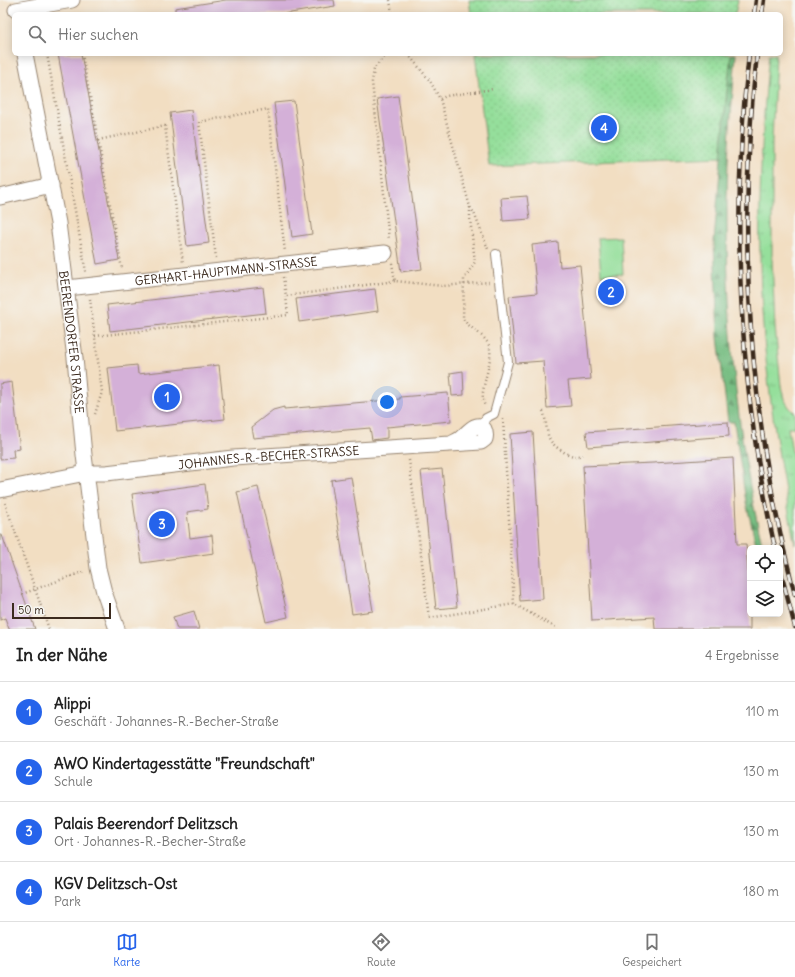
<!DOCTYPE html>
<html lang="de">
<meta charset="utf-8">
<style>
:root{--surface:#fff;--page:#f6f6f6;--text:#222;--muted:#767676;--line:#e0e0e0;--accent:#2563eb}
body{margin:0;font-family:Delius,sans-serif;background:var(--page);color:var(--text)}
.controls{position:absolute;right:12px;bottom:12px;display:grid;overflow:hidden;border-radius:6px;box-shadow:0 2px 10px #0003}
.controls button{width:36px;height:36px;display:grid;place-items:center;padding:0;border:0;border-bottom:1px solid var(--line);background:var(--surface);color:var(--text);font:20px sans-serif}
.scale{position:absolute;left:12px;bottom:10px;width:99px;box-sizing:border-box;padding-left:4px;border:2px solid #3b2a1e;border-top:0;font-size:11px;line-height:14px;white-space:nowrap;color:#3b2a1e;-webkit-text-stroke:3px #f6f6f2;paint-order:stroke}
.you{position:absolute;left:387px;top:402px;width:14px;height:14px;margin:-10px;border:3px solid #fff;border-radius:50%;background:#1a73e8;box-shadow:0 0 0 6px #1a73e833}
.badge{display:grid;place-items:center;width:26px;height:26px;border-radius:50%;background:var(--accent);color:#fff;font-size:13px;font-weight:700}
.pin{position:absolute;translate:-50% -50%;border:2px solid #fff;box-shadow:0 1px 4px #0006}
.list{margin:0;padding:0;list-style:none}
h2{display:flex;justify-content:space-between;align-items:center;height:52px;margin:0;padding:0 16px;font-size:17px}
h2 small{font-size:13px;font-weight:400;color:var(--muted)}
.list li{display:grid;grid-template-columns:26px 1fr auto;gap:12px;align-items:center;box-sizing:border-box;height:60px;padding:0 16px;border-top:1px solid var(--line)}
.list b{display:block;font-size:15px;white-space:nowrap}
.list p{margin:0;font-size:13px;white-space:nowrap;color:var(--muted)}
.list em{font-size:13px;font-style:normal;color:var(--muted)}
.icon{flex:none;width:22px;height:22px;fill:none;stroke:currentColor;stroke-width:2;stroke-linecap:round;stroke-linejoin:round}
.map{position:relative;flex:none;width:795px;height:629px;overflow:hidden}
.search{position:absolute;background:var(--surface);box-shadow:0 2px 10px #0003;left:12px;right:12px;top:12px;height:44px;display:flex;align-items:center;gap:10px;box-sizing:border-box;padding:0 14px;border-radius:6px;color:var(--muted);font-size:15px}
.sheet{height:292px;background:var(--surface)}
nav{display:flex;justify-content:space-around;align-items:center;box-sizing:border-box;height:56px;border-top:1px solid var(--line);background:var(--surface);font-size:11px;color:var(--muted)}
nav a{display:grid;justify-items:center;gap:2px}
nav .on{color:var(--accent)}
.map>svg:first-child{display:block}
</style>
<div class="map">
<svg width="795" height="629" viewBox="0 0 795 629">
<defs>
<pattern id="grass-tufts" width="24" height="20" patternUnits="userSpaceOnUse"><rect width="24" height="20" fill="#95df9b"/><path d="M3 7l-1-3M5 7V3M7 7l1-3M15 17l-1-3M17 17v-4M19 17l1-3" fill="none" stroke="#81c085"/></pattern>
<pattern id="forest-firs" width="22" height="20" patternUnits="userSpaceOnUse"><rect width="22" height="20" fill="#78be83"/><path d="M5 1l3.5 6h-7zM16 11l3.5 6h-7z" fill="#649b6b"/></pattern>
<pattern id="garden-dots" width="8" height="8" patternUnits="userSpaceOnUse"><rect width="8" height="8" fill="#95df9b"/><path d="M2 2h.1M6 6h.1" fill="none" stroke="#81c085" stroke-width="1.8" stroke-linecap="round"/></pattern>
</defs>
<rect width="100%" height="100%" fill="#f6f6f2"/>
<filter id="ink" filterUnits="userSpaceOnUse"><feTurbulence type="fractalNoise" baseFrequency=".025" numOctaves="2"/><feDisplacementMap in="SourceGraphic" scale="8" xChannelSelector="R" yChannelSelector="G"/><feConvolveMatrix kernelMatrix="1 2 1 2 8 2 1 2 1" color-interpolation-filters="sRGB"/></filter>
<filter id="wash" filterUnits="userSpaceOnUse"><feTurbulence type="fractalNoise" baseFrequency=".012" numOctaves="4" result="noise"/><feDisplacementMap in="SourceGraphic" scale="16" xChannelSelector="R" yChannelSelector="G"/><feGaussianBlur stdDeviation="0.9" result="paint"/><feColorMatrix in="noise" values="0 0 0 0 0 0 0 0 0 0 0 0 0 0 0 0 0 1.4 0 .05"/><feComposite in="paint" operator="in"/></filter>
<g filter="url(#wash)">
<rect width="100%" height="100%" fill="#f2dec2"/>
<path fill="url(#grass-tufts)" stroke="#68845c" d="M769,54H776L772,141V258L775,327L781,386L784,399L789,407L795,413V428H788L795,469V545C782,477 770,408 764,339C756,244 760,148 769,54Z"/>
<path fill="url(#forest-firs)" stroke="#5a7450" d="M731,54H736C732,103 727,153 727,202C726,318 736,435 763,548H757L746,502L734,422H728L718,337L714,242L726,99Z"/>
<polygon fill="#95df9b" stroke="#68845c" points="621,237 623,274 601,275 598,238"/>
<g fill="url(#garden-dots)" stroke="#68845c">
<polygon points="469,0 738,0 735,14 471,14"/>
<polygon points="475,54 731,54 726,99 721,157 489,166"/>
</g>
<g id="blocks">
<g fill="#d4b0d8">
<polygon points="226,0 334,0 335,6 284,14 175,14 175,8"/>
<polygon points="58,54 81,54 119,260 97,264"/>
<polygon points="398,96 422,269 401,272 377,99"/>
<polygon points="294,101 312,234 292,237 274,103"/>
<polygon points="191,110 209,243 187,246 170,113"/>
<polygon points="527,196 530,219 503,221 501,198"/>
<polygon points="558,242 560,267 580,265 591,379 568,381 571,406 547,408 543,361 516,363 509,296 537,293 532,245"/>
<polygon points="263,287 266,313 110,331 107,305"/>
<polygon points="375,289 378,311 299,322 296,299"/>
<polygon points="137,365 138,374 219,365 225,419 115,431 108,368"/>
<polygon points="463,371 464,395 452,396 450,373"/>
<polygon points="12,382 20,449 13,450 14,458 0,459 0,384"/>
<polygon points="448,393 451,421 387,427 387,438 372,440 370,428 253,438 251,427 273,410 284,407 284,409 400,399 400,397"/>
<polygon points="728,422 729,436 588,447 586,432"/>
<polygon points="533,432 543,599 520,601 510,434"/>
<polygon points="733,458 737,544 746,544 749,584 750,584 750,629 655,629 654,617 592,621 583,466 653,463"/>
<polygon points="442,469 457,607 436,609 421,471"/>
<polygon points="351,477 373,611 352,614 331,480"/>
<polygon points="205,484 208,509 187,512 190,538 212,535 214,553 142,563 132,494"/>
<polygon points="258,487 288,617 266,622 237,492"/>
<polygon points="0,535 2,535 35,629 9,629 5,618 0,620"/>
<polygon points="194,611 199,629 177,629 173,617"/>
</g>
</g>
</g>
<g filter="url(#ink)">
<use href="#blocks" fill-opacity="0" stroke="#968470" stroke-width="1"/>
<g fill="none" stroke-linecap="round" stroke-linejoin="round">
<defs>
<polyline id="lane" points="481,427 486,418 494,414 508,362 496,254"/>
<g id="street">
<polyline points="16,10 72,0"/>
<path id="s1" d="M25,54L58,223L75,358L84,455L98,568L104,592L117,629"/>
<polyline points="0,197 51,185"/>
<path id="s2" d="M67,288L385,253"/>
<path id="s3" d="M0,490L86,473H106L233,458L481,442L485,439C486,435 486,433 484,429C477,419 466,435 460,439C457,441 454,442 451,444"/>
</g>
</defs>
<use href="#lane" stroke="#968470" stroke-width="10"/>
<use href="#street" stroke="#968470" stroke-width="17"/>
<g stroke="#968470" stroke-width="2.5" stroke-dasharray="1 3" stroke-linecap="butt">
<polyline points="390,0 392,14"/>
<polyline points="47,54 86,272"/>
<polyline points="82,54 122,269"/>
<polyline points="386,54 374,69 372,82 389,240"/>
<polyline points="408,54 430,81 440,99 470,207 474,213 488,249"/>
<polyline points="440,99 446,96 493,89"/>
<polyline points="98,140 165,126 183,263"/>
<path d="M470,207V218L475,262L464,279L463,319C470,329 488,336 490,349C493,365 476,395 486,407"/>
<polyline points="216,258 199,122 268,109 285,252"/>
<polyline points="392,263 395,281 443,286 489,282"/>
<polyline points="283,277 286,296 395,281"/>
<polyline points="90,299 102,392 95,414"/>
<polyline points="95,336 288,315 286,296"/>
<path d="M543,411C546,419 546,427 548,435C550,445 565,454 574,456C577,456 581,456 583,455"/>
<polyline points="503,419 514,604"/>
<polyline points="409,460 429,618 514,604 558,629"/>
<polyline points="5,503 49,629"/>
<polyline points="22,594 85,571"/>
</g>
<use href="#lane" stroke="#fff" stroke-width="8"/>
<use href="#street" stroke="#fff" stroke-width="15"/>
<defs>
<g id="rail">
<polyline points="754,14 756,0"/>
<polyline points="762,14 764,0"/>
<path d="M749,54C730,218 739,387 775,548"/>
<path d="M757,54C736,234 749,421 795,595"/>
<polyline points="780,569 795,627"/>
</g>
</defs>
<use href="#rail" stroke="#3b2a1e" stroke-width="4.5"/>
<use href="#rail" stroke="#f6f6f2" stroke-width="3" stroke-dasharray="9" stroke-linecap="butt"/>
</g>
</g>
<g text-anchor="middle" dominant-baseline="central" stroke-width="3.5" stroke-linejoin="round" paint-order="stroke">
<g font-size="12" fill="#3b2a1e" stroke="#f6f6f2">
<text stroke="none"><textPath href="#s2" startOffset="160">GERHART-HAUPTMANN-STRASSE</textPath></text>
<text stroke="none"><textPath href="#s1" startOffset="292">BEERENDORFER STRASSE</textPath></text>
<text stroke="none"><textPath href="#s3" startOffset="271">JOHANNES-R.-BECHER-STRASSE</textPath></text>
</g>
</g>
</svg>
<div class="controls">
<button><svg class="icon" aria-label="locate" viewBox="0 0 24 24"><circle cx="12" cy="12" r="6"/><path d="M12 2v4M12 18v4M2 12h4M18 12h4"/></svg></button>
<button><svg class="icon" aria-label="layers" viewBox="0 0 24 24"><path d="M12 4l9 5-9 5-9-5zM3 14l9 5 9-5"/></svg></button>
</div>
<div class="scale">50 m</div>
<div class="you"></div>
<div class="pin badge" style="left:167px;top:397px">1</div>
<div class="pin badge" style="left:611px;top:292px">2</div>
<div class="pin badge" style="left:162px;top:524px">3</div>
<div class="pin badge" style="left:604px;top:128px">4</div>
<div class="search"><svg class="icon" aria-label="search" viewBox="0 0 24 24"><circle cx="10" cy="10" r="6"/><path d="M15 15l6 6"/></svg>Hier suchen</div>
</div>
<section class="sheet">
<h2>In der Nähe<small>4 Ergebnisse</small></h2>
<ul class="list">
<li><span class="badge">1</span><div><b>Alippi</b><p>Geschäft · Johannes-R.-Becher-Straße</p></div><em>110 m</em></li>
<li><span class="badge">2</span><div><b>AWO Kindertagesstätte &quot;Freundschaft&quot;</b><p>Schule</p></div><em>130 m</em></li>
<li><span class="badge">3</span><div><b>Palais Beerendorf Delitzsch</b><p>Ort · Johannes-R.-Becher-Straße</p></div><em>130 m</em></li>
<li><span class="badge">4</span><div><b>KGV Delitzsch-Ost</b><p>Park</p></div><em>180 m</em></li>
</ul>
</section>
<nav>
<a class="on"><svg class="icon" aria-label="map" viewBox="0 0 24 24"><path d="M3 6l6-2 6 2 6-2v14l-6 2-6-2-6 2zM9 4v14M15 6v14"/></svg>Karte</a>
<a><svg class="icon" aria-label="directions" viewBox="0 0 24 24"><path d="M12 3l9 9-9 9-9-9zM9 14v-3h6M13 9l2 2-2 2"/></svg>Route</a>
<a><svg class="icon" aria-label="saved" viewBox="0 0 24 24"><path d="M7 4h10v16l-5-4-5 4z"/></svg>Gespeichert</a>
</nav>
